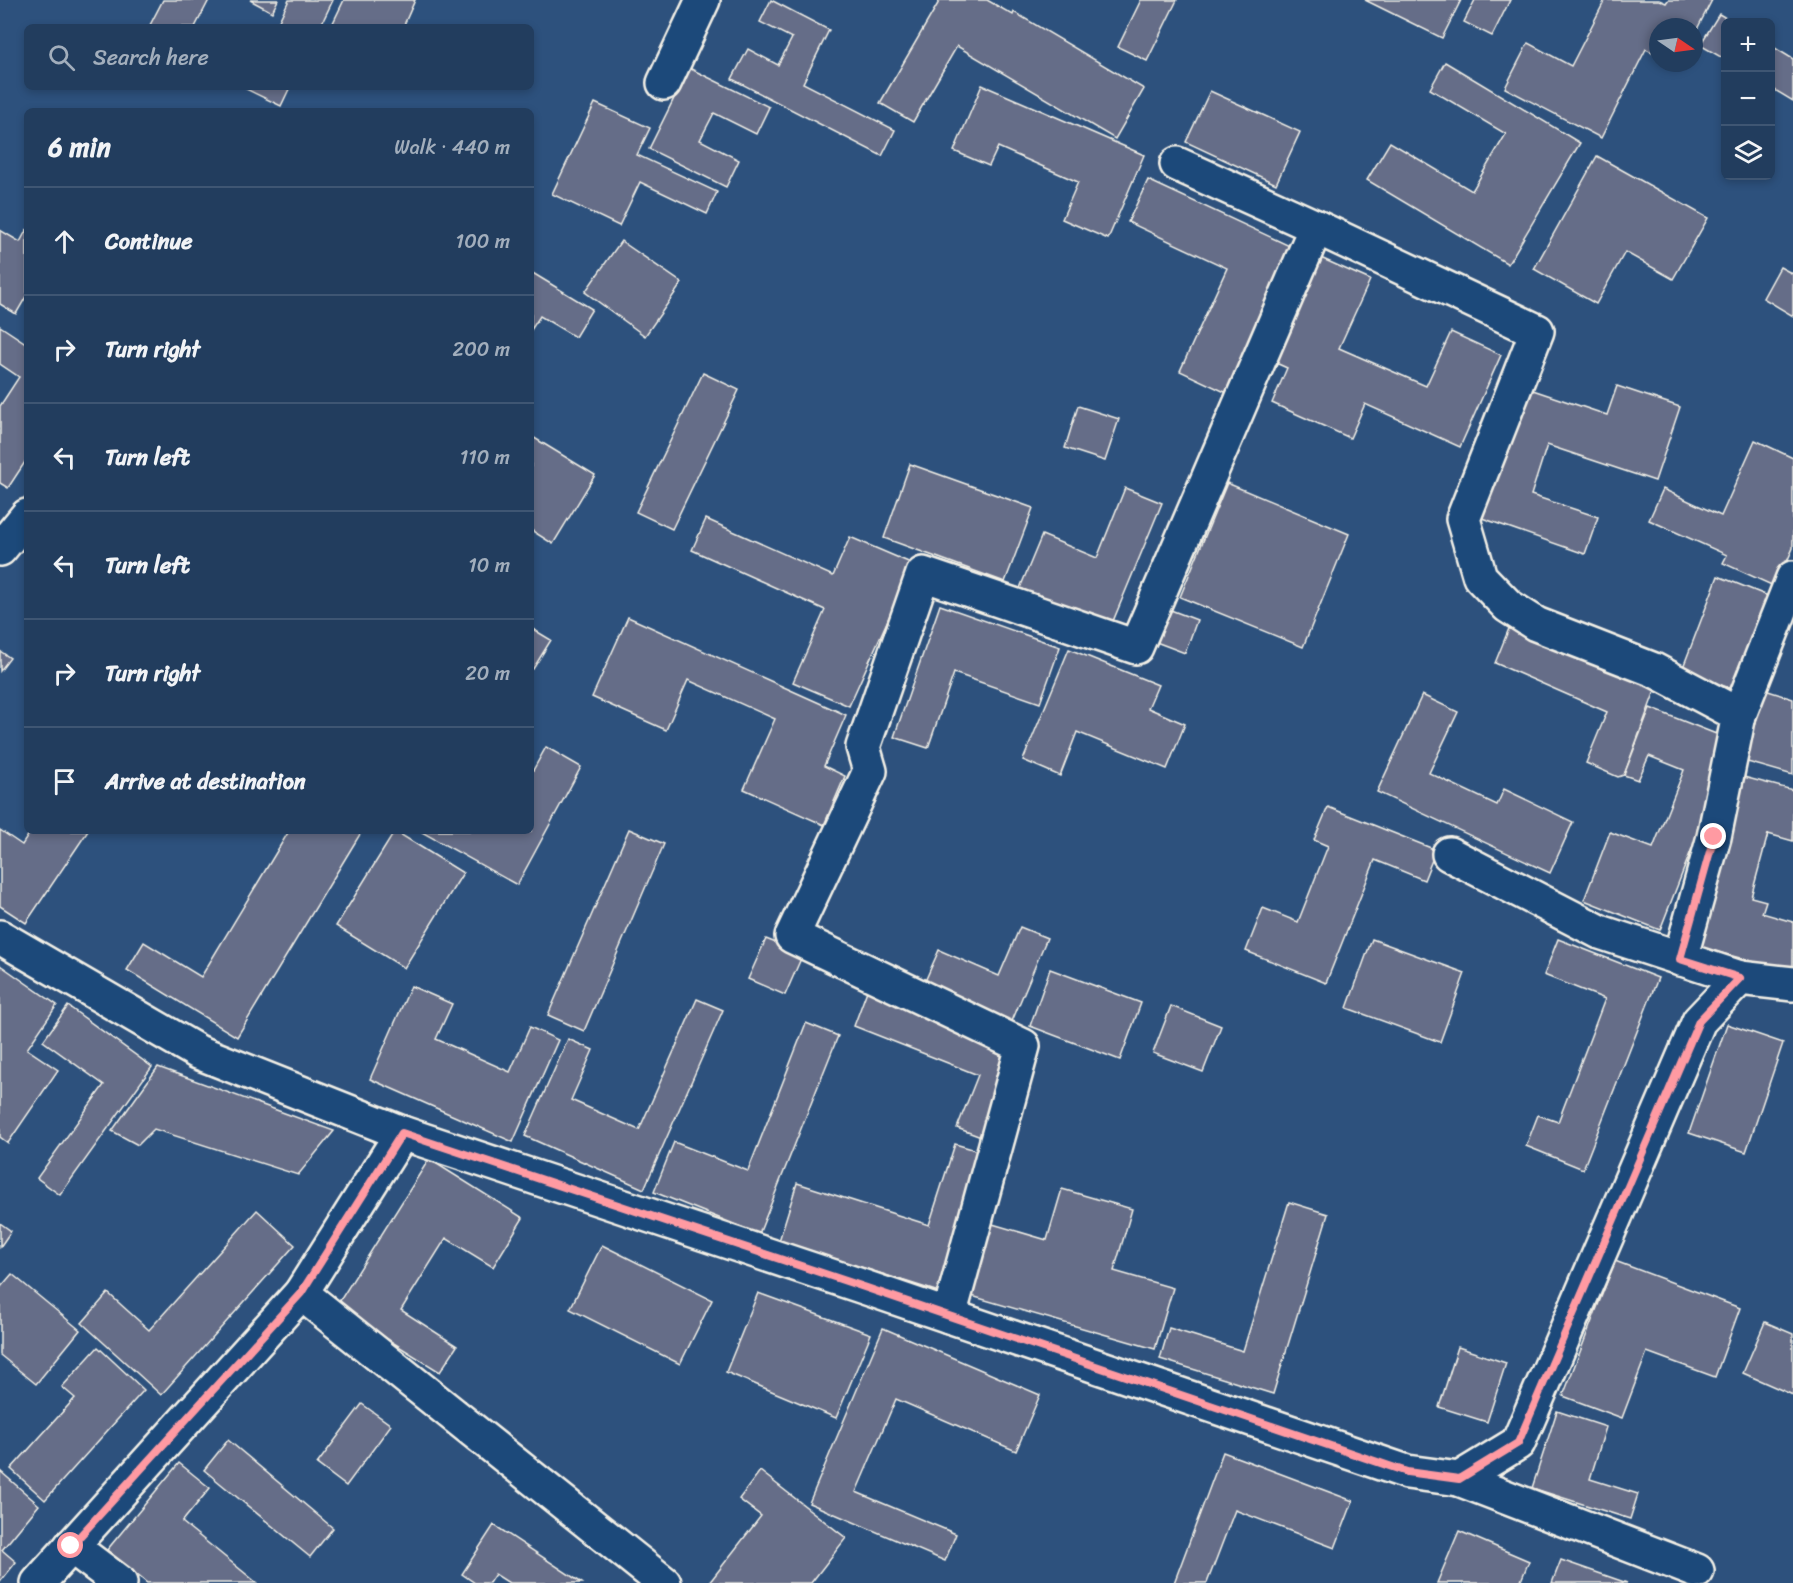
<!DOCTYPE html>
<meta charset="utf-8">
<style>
:root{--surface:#223d5e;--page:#2a4464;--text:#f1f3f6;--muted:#a2aebc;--line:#3f5673}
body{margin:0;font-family:Sriracha,sans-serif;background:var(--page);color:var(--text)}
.controls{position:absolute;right:18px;top:18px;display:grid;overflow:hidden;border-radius:9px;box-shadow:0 3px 9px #0003}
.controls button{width:54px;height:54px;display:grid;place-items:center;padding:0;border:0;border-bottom:2px solid var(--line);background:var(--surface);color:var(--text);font:30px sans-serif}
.compass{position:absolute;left:1649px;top:18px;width:54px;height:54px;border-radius:50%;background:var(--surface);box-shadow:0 3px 9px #0003;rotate:103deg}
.stop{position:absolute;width:18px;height:18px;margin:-14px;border:4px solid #ff9aa2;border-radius:50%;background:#fff}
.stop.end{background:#ff9aa2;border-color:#fff;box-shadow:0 2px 6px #0008}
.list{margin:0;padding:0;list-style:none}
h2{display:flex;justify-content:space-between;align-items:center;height:78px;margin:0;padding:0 24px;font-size:26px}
h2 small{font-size:20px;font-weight:400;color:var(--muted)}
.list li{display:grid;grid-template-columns:39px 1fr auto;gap:18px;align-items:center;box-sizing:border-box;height:108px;padding:0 24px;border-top:2px solid var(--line)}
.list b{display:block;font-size:22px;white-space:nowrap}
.list em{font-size:20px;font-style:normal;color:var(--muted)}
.icon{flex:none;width:33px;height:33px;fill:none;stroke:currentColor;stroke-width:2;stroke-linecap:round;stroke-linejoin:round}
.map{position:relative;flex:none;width:1793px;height:1583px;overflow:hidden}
.search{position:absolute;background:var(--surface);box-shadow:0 3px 9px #0003;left:24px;top:24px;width:510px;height:66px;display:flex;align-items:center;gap:15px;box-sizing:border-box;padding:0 21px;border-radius:9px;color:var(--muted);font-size:22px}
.panel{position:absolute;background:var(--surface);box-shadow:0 3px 9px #0003;left:24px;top:108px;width:510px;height:726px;border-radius:9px}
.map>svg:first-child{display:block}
</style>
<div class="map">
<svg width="1793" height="1583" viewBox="0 0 1793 1583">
<rect width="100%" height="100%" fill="#2d517d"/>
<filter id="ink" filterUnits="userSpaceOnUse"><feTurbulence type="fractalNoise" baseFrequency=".0167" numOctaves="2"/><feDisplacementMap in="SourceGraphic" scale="12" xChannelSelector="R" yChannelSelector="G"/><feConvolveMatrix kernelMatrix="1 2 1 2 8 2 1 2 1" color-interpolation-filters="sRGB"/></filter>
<g filter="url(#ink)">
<g fill="#656d88" stroke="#f4f1e8" stroke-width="1.5">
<polygon points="163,0 209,0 195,27 149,27"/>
<polygon points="250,0 278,0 272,12"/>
<polygon points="289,0 333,0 320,27 276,27"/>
<polygon points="344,0 415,0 403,27 331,27"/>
<polygon points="771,0 829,30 803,83 895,130 882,156 732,79 748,49 778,65 792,38 760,22"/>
<polygon points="940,0 987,0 1013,15 1014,12 1144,89 1115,139 957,46 913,122 880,103"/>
<polygon points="1141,0 1177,0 1147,61 1118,47"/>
<polygon points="1365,0 1461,0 1442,38"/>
<polygon points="1475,0 1510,0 1492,36 1464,22"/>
<polygon points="1605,0 1659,0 1666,3 1668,0 1712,0 1694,35 1694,27 1658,27 1658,55 1646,49 1601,138 1505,88 1528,43 1571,66"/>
<polygon points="1719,14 1733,22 1726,22 1726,60 1700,45"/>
<polygon points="1770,45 1793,59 1793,101 1770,87"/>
<polygon points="1445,62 1580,143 1508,264 1367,180 1390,142 1472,191 1506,134 1430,89"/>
<polygon points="689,68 769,107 756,134 714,113 700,140 739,160 726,187 649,149"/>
<polygon points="982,85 1144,155 1108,239 1062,219 1078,182 998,147 989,166 954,151"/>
<polygon points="247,87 290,87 281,106 246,89"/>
<polygon points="1210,91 1300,132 1276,184 1186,142"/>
<polygon points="595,103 650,128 637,155 717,192 707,214 640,182 619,226 552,194"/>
<polygon points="1597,156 1708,218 1673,279 1625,252 1596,304 1534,269"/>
<polygon points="1148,180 1294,248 1227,393 1180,371 1227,268 1128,222"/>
<polygon points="27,229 27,295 16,314 0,304 0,230 20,242"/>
<polygon points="621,241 682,283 645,336 585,292"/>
<polygon points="1314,255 1370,280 1339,348 1426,386 1451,332 1501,355 1460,447 1365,404 1350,438 1272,403 1287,368 1267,359"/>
<polygon points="1780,267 1793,274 1793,316 1763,298"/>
<polygon points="531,272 592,309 575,337 540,316 531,330"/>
<polygon points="0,326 27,344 27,459 8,488 0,483 0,406 19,377 0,364"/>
<polygon points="703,373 739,390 672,529 636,512"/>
<polygon points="1617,386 1680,407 1655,481 1547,445 1531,495 1598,517 1585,554 1479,517 1524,387 1607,415"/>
<polygon points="1078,406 1119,419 1105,461 1065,448"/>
<polygon points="531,436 595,475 553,544 531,530"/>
<polygon points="1755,440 1793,458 1793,548 1776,587 1723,563 1727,555 1649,520 1663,489 1721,516"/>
<polygon points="910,464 1033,508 1005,582 884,538"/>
<polygon points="1227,483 1349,534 1303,647 1180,597"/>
<polygon points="1125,488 1162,503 1111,626 1020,588 1042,535 1097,558"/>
<polygon points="706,519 833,576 850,537 913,564 849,706 793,682 825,610 692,550"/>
<polygon points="1718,576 1768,596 1732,689 1682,670"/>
<polygon points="940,605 1060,647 1040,703 954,673 928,748 894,737"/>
<polygon points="1168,609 1197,620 1185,653 1156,642"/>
<polygon points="628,617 846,715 824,766 845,776 824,825 744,789 775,719 688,680 666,730 592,697"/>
<polygon points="1510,626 1656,688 1624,775 1618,777 1586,763 1607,712 1495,663"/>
<polygon points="531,628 551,640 533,669 531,668"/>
<polygon points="1069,649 1158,685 1148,708 1185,724 1167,769 1077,732 1060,776 1023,760"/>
<polygon points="0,651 10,658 0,671"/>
<polygon points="1765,690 1793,699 1793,775 1744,761"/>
<polygon points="1422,695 1458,712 1429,773 1497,805 1504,789 1573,822 1550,873 1377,792"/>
<polygon points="1650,708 1734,741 1660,930 1584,900 1610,832 1653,848 1684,770 1649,756 1638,780 1624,775"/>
<polygon points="546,747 581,767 517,885 420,831 531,831 531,774"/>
<polygon points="1740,776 1793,790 1793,841 1768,834 1751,897 1766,901 1762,913 1793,922 1793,972 1695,946"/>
<polygon points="1328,807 1436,850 1424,880 1375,860 1326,983 1246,951 1263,908 1298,922 1328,846 1314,840"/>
<polygon points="629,829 664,844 584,1031 548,1015"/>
<polygon points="0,830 22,845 31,831 88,831 26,923 0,906"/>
<polygon points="289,831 362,831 237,1037 127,970 144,942 201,977"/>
<polygon points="395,831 463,873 404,968 336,926"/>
<polygon points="1020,927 1047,938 1010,1026 922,988 939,950 999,976"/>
<polygon points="766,939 803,954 785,995 748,979"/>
<polygon points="1372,939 1465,973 1440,1042 1347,1008"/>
<polygon points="1558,939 1658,978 1583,1169 1526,1146 1538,1115 1558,1122 1605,999 1544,975"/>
<polygon points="0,965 57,1005 27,1049 58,1070 8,1143 0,1137"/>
<polygon points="1050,969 1141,1003 1120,1060 1030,1026"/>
<polygon points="411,986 452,1004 436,1039 510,1072 530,1027 558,1040 513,1142 370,1079"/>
<polygon points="868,988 1011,1059 981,1137 957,1128 978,1075 854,1026"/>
<polygon points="697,999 723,1010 644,1189 525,1136 568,1039 593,1050 571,1100 639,1130"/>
<polygon points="68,1006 152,1067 60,1195 37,1178 104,1085 43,1041"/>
<polygon points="1171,1006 1221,1026 1203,1072 1153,1053"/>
<polygon points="806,1023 838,1036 759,1234 654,1192 674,1142 748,1171"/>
<polygon points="1727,1024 1783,1043 1746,1152 1689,1133"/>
<polygon points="158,1067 334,1131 298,1175 154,1129 138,1145 112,1131"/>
<polygon points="955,1144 986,1153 942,1293 779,1241 797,1183 929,1225"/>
<polygon points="429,1159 523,1218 493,1267 446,1238 401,1310 457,1346 440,1372 336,1307"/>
<polygon points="1062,1189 1132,1209 1114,1271 1173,1288 1155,1349 968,1295 989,1223 1047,1240"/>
<polygon points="1289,1202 1328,1214 1273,1394 1160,1359 1169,1328 1243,1351"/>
<polygon points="257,1210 295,1245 161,1395 82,1323 108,1293 149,1330"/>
<polygon points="0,1223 11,1231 0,1247"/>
<polygon points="602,1245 712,1300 680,1364 570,1309"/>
<polygon points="1615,1261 1740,1308 1715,1377 1647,1352 1622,1418 1563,1396"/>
<polygon points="12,1274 80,1330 36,1384 0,1355 0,1288"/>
<polygon points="758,1293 871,1334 836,1418 726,1372"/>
<polygon points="1765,1322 1793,1334 1793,1395 1743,1373"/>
<polygon points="883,1328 1040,1395 1016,1451 896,1399 856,1492 956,1534 945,1561 809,1503"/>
<polygon points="98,1347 144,1390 45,1500 11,1469 75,1398 62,1387"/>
<polygon points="1458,1347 1506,1363 1487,1422 1439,1407"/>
<polygon points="362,1404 391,1425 346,1486 317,1464"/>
<polygon points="1557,1411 1606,1427 1590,1479 1638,1494 1630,1519 1532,1488"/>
<polygon points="228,1440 333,1528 310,1557 204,1470"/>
<polygon points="1223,1452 1353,1501 1335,1548 1235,1510 1207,1583 1174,1583"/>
<polygon points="179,1463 210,1488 182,1522 257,1583 147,1583 107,1550"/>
<polygon points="0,1471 39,1505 2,1550 16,1562 0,1582"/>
<polygon points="760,1471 846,1538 811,1583 709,1583 761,1516 739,1499"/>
<polygon points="494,1525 582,1583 509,1583 495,1574 489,1583 475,1583 462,1574"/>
<polygon points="1459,1531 1529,1561 1520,1583 1437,1583"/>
<polygon points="1561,1560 1627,1583 1552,1583"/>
</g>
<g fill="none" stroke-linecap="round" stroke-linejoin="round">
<defs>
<g id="street">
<polyline points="664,83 703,0"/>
<polyline points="1316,227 1537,331 1463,519 1480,577 1508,606 1536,624 1654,670 1739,715"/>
<polyline points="0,549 27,516"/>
<polyline points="1449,854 1600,932 1740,978"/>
<polyline points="0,937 198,1052 402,1133 861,1286 1407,1472 1459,1479 1518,1443 1699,1021 1740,978 1793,984"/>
<polyline points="1680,959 1714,837 1739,715 1793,578"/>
<polyline points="301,1293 664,1583"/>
<polyline points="949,1316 1023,1046 792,936 870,771 863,747 923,574 1136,647 1316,227 1177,164"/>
<polyline points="1459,1479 1697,1571"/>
<polyline points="71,1546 120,1583"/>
<polyline points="38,1583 301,1293 402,1133"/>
</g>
</defs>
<use href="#street" stroke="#f4f1e8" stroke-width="38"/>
<use href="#street" stroke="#1f4a7a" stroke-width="33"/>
</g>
</g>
<g fill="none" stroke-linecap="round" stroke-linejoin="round" filter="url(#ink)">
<polyline stroke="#ff9aa2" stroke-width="8" points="71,1546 301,1293 402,1133 861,1286 1407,1472 1459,1479 1518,1443 1699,1021 1740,978 1680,959 1714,837"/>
</g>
</svg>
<div class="controls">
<button>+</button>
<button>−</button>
<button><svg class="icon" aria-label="layers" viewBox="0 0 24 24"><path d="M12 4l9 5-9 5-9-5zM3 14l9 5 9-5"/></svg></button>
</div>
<svg class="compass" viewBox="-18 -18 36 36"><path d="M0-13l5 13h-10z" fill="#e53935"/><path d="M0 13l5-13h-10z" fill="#a2aebc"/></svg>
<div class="stop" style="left:71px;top:1546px"></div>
<div class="stop end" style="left:1714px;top:837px"></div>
<div class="search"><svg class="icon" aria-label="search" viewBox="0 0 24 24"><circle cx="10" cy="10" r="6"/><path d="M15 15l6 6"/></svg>Search here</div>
<section class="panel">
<h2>6 min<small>Walk · 440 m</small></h2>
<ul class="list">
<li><svg class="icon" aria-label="ahead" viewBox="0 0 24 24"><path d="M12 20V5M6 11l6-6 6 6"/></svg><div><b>Continue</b></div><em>100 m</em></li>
<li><svg class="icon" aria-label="right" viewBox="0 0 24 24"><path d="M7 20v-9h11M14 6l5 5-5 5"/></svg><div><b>Turn right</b></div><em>200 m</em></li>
<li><svg class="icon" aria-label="left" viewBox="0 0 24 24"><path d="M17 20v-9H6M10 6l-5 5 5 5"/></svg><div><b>Turn left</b></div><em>110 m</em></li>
<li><svg class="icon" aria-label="left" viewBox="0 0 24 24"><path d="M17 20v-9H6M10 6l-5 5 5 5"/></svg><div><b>Turn left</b></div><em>10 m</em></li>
<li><svg class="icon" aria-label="right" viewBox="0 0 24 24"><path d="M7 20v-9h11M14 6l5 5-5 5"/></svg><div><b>Turn right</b></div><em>20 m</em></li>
<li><svg class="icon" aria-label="arrive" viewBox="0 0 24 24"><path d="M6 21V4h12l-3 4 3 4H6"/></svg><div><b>Arrive at destination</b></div></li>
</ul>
</section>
</div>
